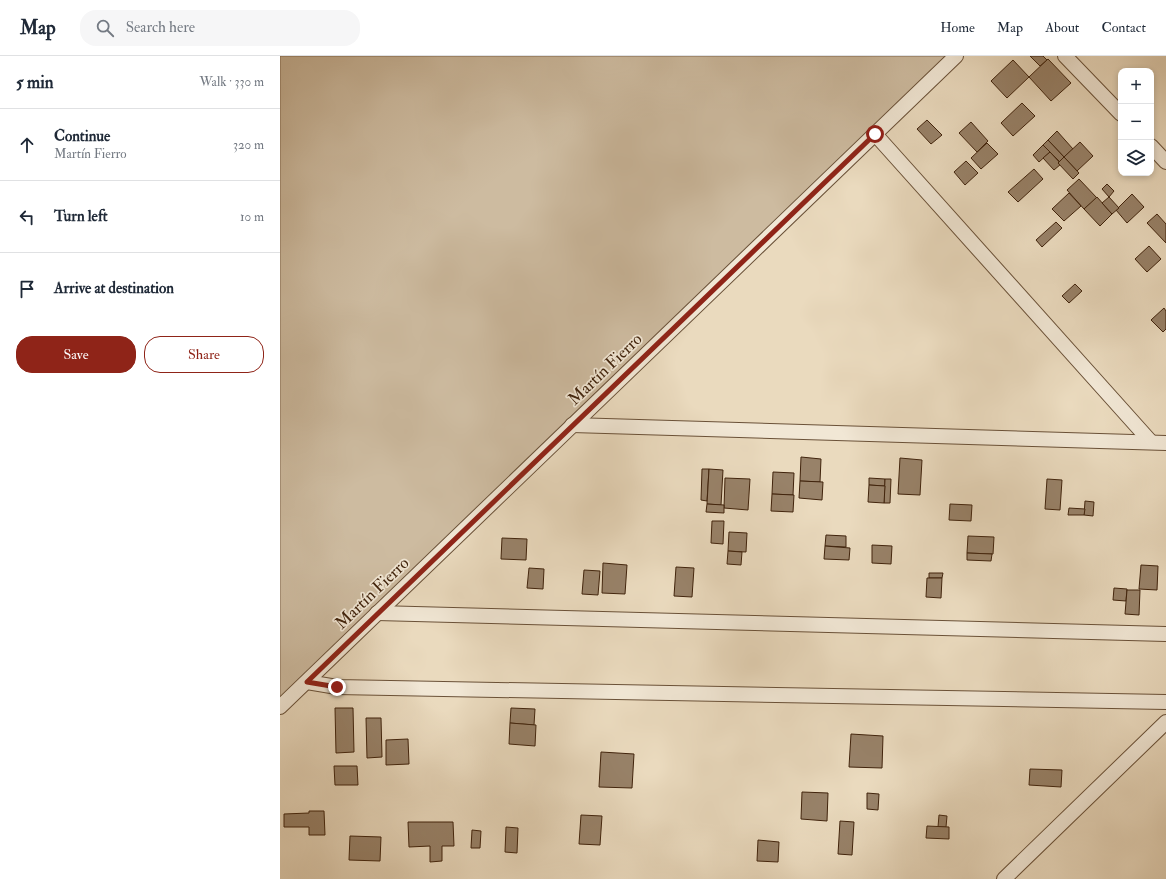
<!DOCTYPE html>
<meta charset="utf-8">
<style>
:root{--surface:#fff;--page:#f6f6f7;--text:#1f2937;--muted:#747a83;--line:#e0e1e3;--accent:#8f2418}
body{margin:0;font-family:"IM FELL Double Pica",serif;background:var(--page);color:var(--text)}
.controls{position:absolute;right:12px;top:12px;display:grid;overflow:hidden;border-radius:8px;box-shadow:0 2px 6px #0003}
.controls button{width:36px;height:36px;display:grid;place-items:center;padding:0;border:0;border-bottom:1px solid var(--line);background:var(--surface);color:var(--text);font:20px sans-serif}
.stop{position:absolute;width:12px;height:12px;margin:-9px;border:3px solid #8f2418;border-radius:50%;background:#fff}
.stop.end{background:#8f2418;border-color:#fff;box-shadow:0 1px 4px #0008}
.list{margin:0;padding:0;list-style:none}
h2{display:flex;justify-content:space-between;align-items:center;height:52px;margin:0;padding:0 16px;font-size:17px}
h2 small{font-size:13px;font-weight:400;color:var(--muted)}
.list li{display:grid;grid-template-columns:26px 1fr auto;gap:12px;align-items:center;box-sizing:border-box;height:72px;padding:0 16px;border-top:1px solid var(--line)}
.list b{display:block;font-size:15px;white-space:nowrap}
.list p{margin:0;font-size:13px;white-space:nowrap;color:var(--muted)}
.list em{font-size:13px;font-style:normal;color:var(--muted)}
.actions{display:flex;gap:8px;padding:12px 16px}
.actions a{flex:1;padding:9px 0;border:1px solid var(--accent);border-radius:16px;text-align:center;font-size:14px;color:var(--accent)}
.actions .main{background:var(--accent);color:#fff}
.icon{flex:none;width:22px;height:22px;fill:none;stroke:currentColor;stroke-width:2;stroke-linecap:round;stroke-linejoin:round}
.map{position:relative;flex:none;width:886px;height:823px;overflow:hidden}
header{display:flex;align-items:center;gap:24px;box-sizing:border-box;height:56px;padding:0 20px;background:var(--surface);border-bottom:1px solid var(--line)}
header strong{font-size:19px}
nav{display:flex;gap:22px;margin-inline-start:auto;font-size:14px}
.search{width:280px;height:36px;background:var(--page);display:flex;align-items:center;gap:10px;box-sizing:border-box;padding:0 14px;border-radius:16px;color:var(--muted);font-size:15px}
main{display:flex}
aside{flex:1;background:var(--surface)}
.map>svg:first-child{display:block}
</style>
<header>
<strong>Map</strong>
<div class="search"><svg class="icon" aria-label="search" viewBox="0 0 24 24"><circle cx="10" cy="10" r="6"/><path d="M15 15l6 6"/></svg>Search here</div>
<nav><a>Home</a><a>Map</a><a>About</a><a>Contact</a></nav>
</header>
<main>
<aside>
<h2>5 min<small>Walk · 330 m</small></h2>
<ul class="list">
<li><svg class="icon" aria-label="ahead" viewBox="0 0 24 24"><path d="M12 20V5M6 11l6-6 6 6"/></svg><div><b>Continue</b><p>Martín Fierro</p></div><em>320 m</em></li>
<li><svg class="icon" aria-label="left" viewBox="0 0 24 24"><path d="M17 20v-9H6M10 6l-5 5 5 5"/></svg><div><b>Turn left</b></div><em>10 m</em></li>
<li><svg class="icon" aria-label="arrive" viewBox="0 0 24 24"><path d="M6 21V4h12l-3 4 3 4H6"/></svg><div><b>Arrive at destination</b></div></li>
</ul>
<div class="actions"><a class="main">Save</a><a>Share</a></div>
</aside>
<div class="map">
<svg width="886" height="823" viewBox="0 0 886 823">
<rect width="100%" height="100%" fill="#eadabe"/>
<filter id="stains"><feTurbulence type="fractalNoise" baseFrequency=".005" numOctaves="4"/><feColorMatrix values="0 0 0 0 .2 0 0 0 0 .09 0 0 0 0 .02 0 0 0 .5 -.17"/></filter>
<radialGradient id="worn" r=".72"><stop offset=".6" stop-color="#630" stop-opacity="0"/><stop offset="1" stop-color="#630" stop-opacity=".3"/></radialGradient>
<polygon fill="#cdbba0" stroke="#866f56" points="0,0 671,0 0,650"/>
<g fill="#988269" stroke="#40230c">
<polygon points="750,0 763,0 767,4 760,10"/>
<polygon points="768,3 791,27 771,45 749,21"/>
<polygon points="733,4 749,21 727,42 711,25"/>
<polygon points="742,47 755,60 733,80 721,67"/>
<polygon points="647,64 662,79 651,88 637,73"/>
<polygon points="691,66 708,85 697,96 679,77"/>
<polygon points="777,75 793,93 784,101 768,84"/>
<polygon points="768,84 784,101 780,106 763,89"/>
<polygon points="800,86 813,100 797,115 784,101"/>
<polygon points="707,87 718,98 701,113 691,102"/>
<polygon points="763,89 770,96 759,106 753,99"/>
<polygon points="770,96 781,108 774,114 763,102"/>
<polygon points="784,101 799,117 793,123 778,107"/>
<polygon points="686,105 698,117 685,129 674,116"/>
<polygon points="754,113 763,123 738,146 728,136"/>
<polygon points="799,123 817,142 804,153 787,134"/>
<polygon points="827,128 834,135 829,141 822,133"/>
<polygon points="789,137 801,150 784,165 772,153"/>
<polygon points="852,138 864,151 847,167 836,154"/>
<polygon points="817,141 832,158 820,170 804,153"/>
<polygon points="829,141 839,152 832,158 822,147"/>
<polygon points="877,158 886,168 886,187 867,167"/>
<polygon points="776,166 782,172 762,191 756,184"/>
<polygon points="869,190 881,203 867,216 855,203"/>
<polygon points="795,228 802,235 789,247 782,240"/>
<polygon points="884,252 886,255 886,273 883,276 871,264"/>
<polygon points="521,401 541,403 540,426 520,425"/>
<polygon points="620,402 642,404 640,439 618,438"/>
<polygon points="422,413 429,413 427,445 421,444"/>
<polygon points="429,413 443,414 441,449 427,448"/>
<polygon points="493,416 514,417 513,439 492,438"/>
<polygon points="445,422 470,423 468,454 444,452"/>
<polygon points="589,422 605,423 605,430 589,429"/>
<polygon points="605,423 611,423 610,447 604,447"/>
<polygon points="767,423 782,424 780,454 765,453"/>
<polygon points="520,425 543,426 542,444 519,442"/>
<polygon points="589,429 605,430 604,447 588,446"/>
<polygon points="492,438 514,439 513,456 491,455"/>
<polygon points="805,445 814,446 813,460 804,459"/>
<polygon points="427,448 444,449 444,457 426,456"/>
<polygon points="670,448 692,449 691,465 669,464"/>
<polygon points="789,452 805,453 804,459 788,459"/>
<polygon points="432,465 444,465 443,488 431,487"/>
<polygon points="449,476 467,477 466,496 448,495"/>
<polygon points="546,479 566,480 566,491 545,490"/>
<polygon points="688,480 714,481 713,498 687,497"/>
<polygon points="222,482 247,483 246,504 221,503"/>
<polygon points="592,489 612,490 611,508 592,507"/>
<polygon points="545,490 570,492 569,504 544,503"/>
<polygon points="448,495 462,496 461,509 447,508"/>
<polygon points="687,497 712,498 711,505 687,504"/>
<polygon points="323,507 347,509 345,538 322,537"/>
<polygon points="861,509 878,510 877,534 859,533"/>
<polygon points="396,511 414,512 412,541 394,540"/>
<polygon points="249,512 264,513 263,533 247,532"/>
<polygon points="304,514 320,515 318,539 302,538"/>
<polygon points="649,517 663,517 662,522 649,522"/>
<polygon points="647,522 662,522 661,542 646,541"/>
<polygon points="834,532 847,533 846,545 833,544"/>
<polygon points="847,534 860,534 859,559 845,558"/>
<polygon points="55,652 73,652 74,696 56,697"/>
<polygon points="231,652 255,653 254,669 230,667"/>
<polygon points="86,662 101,662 102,701 87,702"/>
<polygon points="230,667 256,669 255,690 229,688"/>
<polygon points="571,678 603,680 602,712 569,711"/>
<polygon points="128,683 129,708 106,709 106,684"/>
<polygon points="321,696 354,698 352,732 319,731"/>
<polygon points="54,710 77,710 78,729 55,729"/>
<polygon points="750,713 782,714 781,731 749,729"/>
<polygon points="522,736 548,737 547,765 521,763"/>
<polygon points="587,737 599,738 598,754 587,753"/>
<polygon points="29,755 44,755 45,779 29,779 29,771 4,771 4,758 29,757"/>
<polygon points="301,759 322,760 320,789 299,788"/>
<polygon points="659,759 667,760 666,771 658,771"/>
<polygon points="560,765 574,766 572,799 558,798"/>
<polygon points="128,766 173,766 174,790 162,790 162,805 150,806 150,790 129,791"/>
<polygon points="647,770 669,771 669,783 646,782"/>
<polygon points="226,771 238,772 237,797 225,796"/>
<polygon points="192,774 201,775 200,792 191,792"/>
<polygon points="70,780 101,781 100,805 69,804"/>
<polygon points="478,784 499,786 498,806 477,805"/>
</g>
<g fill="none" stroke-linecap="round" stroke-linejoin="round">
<defs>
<g id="minor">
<polyline points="785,0 841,58"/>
<polyline points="595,78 871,386"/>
<polyline points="871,90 886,106"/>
<polyline points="292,369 886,387"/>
<polyline points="97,557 886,578"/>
<polyline points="27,626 57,631 886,646"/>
<polyline points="0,651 676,0"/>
<polyline points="724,823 886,666"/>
</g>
</defs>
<use href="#minor" stroke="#6a5138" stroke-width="16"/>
<use href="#minor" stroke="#f1e7d5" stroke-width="14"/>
</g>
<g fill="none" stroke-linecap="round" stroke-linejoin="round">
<polyline stroke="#8f2418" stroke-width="5" points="57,631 27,626 595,78"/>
</g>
<g text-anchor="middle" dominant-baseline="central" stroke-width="3.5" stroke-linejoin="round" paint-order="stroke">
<g font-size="17" fill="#40230c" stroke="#f1e7d5">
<text transform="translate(325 313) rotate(-44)">Martín Fierro</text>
<text transform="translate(92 537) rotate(-44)">Martín Fierro</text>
</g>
</g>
<rect width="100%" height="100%" filter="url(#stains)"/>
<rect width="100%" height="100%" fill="url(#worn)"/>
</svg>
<div class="controls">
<button>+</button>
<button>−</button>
<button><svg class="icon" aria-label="layers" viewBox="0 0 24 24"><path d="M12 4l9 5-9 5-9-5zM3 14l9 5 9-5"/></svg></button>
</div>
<div class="stop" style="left:595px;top:78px"></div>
<div class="stop end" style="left:57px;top:631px"></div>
</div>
</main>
